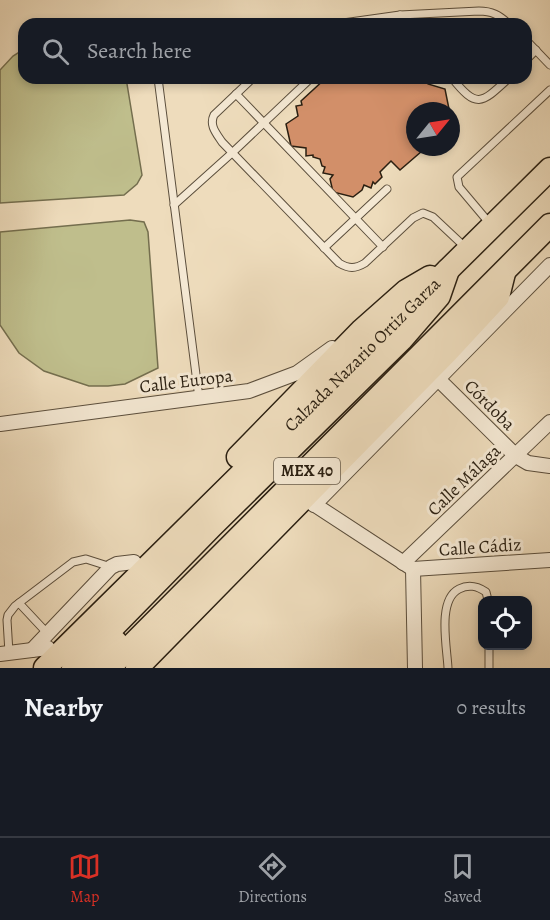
<!DOCTYPE html>
<meta charset="utf-8">
<style>
:root{--surface:#171b24;--page:#20242c;--text:#f1f3f6;--muted:#9ea1a6;--line:#363941;--accent:#d93025}
body{margin:0;font-family:Alegreya,serif;background:var(--page);color:var(--text)}
.controls{position:absolute;right:18px;bottom:18px;display:grid;overflow:hidden;border-radius:12px;box-shadow:0 3px 9px #0003}
.controls button{width:54px;height:54px;display:grid;place-items:center;padding:0;border:0;border-bottom:2px solid var(--line);background:var(--surface);color:var(--text);font:30px sans-serif}
.compass{position:absolute;left:406px;top:102px;width:54px;height:54px;border-radius:50%;background:var(--surface);box-shadow:0 3px 9px #0003;rotate:60deg}
.list{margin:0;padding:0;list-style:none}
h2{display:flex;justify-content:space-between;align-items:center;height:78px;margin:0;padding:0 24px;font-size:26px}
h2 small{font-size:20px;font-weight:400;color:var(--muted)}
.icon{flex:none;width:33px;height:33px;fill:none;stroke:currentColor;stroke-width:2;stroke-linecap:round;stroke-linejoin:round}
.map{position:relative;flex:none;width:550px;height:668px;overflow:hidden}
.search{position:absolute;background:var(--surface);box-shadow:0 3px 9px #0003;left:18px;right:18px;top:18px;height:66px;display:flex;align-items:center;gap:15px;box-sizing:border-box;padding:0 21px;border-radius:18px;color:var(--muted);font-size:22px}
.sheet{height:168px;background:var(--surface)}
nav{display:flex;justify-content:space-around;align-items:center;box-sizing:border-box;height:84px;border-top:2px solid var(--line);background:var(--surface);font-size:16px;color:var(--muted)}
nav a{display:grid;justify-items:center;gap:3px}
nav .on{color:var(--accent)}
.map>svg:first-child{display:block}
</style>
<div class="map">
<svg width="550" height="668" viewBox="0 0 550 668">
<rect width="100%" height="100%" fill="#eedcbc"/>
<filter id="stains"><feTurbulence type="fractalNoise" baseFrequency=".00333" numOctaves="4"/><feColorMatrix values="0 0 0 0 .2 0 0 0 0 .09 0 0 0 0 .02 0 0 0 .5 -.17"/></filter>
<radialGradient id="worn" r=".72"><stop offset=".6" stop-color="#630" stop-opacity="0"/><stop offset="1" stop-color="#630" stop-opacity=".3"/></radialGradient>
<g fill="#bfbe8c" stroke="#746e4e" stroke-width="1.5">
<polygon points="24,49 24,78 126,78 142,175 137,184 124,195 0,203 0,70 13,56"/>
<polygon points="130,220 144,222 148,232 158,368 125,384 108,386 89,386 44,371 19,353 0,325 0,232"/>
</g>
<polygon fill="#d28f69" stroke="#2a1f11" stroke-width="1.5" points="326,78 427,78 428,84 445,89 449,109 446,111 415,111 415,138 412,141 415,147 418,147 422,151 400,170 391,161 380,172 382,177 375,184 373,182 371,188 364,185 362,190 353,197 333,192 330,179 333,175 323,173 325,167 322,166 320,159 313,157 313,155 306,156 306,148 291,146 286,124 298,116 296,106 302,105 301,101"/>
<g fill="none" stroke-linecap="round" stroke-linejoin="round">
<defs>
<g id="service">
<polyline points="400,15 408,24"/>
<polyline points="151,23 151,24"/>
<path d="M336,24L400,15L479,11C492,11 499,15 509,24"/>
<polyline points="526,40 550,65"/>
<polyline points="526,60 536,50"/>
<polyline points="158,78 199,398"/>
<path d="M253,78L214,115C209,125 216,133 222,142L339,263C349,269 355,269 365,263L413,218L423,213L433,217L466,248"/>
<path d="M452,78C477,109 481,104 509,78"/>
<polyline points="236,94 383,247"/>
<polyline points="174,205 232,153 311,78"/>
<polyline points="491,225 459,187 457,177 550,90"/>
<polyline points="324,248 387,189"/>
<polyline points="19,603 48,634"/>
<polyline points="9,653 7,620 8,615 15,606 73,562 86,559 111,567"/>
<path d="M448,668C447,647 437,600 459,589C469,584 477,586 486,592L488,600"/>
<polyline points="489,668 489,646"/>
</g>
<g id="minor">
<polyline points="438,379 516,456 528,463 550,466"/>
<polyline points="0,424 249,391 297,373 332,348"/>
<polyline points="309,501 413,569 415,668"/>
<polyline points="314,505 550,265"/>
<polyline points="403,563 550,422"/>
<polyline points="413,569 550,560"/>
<polyline points="32,650 111,567 117,564 134,562"/>
<polyline points="0,654 48,648"/>
</g>
<g id="primary">
<polyline points="238,457 362,330 406,291 430,277"/>
<path id="s1" d="M45,668L550,169"/>
<polyline points="90,668 116,642"/>
<polyline points="109,668 550,225"/>
</g>
<g id="trunk">
<polyline points="73,668 211,527 401,340 439,296 448,270"/>
<polyline points="137,668 447,352 498,297 504,273"/>
</g>
</defs>
<use href="#service" stroke="#5b4e3c" stroke-width="9"/>
<use href="#minor" stroke="#5b4e3c" stroke-width="16"/>
<use href="#primary" stroke="#2a1f11" stroke-width="25"/>
<use href="#trunk" stroke="#2a1f11" stroke-width="25"/>
<use href="#service" stroke="#f4e8d3" stroke-width="7"/>
<use href="#minor" stroke="#f4e8d3" stroke-width="14"/>
<use href="#primary" stroke="#eedcbc" stroke-width="22"/>
<use href="#trunk" stroke="#eedcbc" stroke-width="22"/>
</g>
<g text-anchor="middle" dominant-baseline="central" stroke-width="6" stroke-linejoin="round" paint-order="stroke">
<rect fill="#f4e8d3" stroke="#675b4b" stroke-width="1.5" x="274" y="458" width="66" height="26" rx="4.5"/>
<g font-size="16" font-weight="bold" fill="#2a1f11">
<text x="307" y="471">MEX 40</text>
</g>
<g font-size="18" fill="#2a1f11" stroke="#f4e8d3">
<text stroke="none"><textPath href="#s1" startOffset="446">Calzada Nazario Ortiz Garza</textPath></text>
<text transform="translate(186 381) rotate(-7)">Calle Europa</text>
<text transform="translate(490 405) rotate(45)">Córdoba</text>
<text transform="translate(464 480) rotate(-44)">Calle Málaga</text>
<text transform="translate(480 547) rotate(-4)">Calle Cádiz</text>
</g>
</g>
<rect width="100%" height="100%" filter="url(#stains)"/>
<rect width="100%" height="100%" fill="url(#worn)"/>
</svg>
<div class="controls">
<button><svg class="icon" aria-label="locate" viewBox="0 0 24 24"><circle cx="12" cy="12" r="6"/><path d="M12 2v4M12 18v4M2 12h4M18 12h4"/></svg></button>
</div>
<svg class="compass" viewBox="-18 -18 36 36"><path d="M0-13l5 13h-10z" fill="#e53935"/><path d="M0 13l5-13h-10z" fill="#9ea1a6"/></svg>
<div class="search"><svg class="icon" aria-label="search" viewBox="0 0 24 24"><circle cx="10" cy="10" r="6"/><path d="M15 15l6 6"/></svg>Search here</div>
</div>
<section class="sheet">
<h2>Nearby<small>0 results</small></h2>
<ul class="list">
</ul>
</section>
<nav>
<a class="on"><svg class="icon" aria-label="map" viewBox="0 0 24 24"><path d="M3 6l6-2 6 2 6-2v14l-6 2-6-2-6 2zM9 4v14M15 6v14"/></svg>Map</a>
<a><svg class="icon" aria-label="directions" viewBox="0 0 24 24"><path d="M12 3l9 9-9 9-9-9zM9 14v-3h6M13 9l2 2-2 2"/></svg>Directions</a>
<a><svg class="icon" aria-label="saved" viewBox="0 0 24 24"><path d="M7 4h10v16l-5-4-5 4z"/></svg>Saved</a>
</nav>
